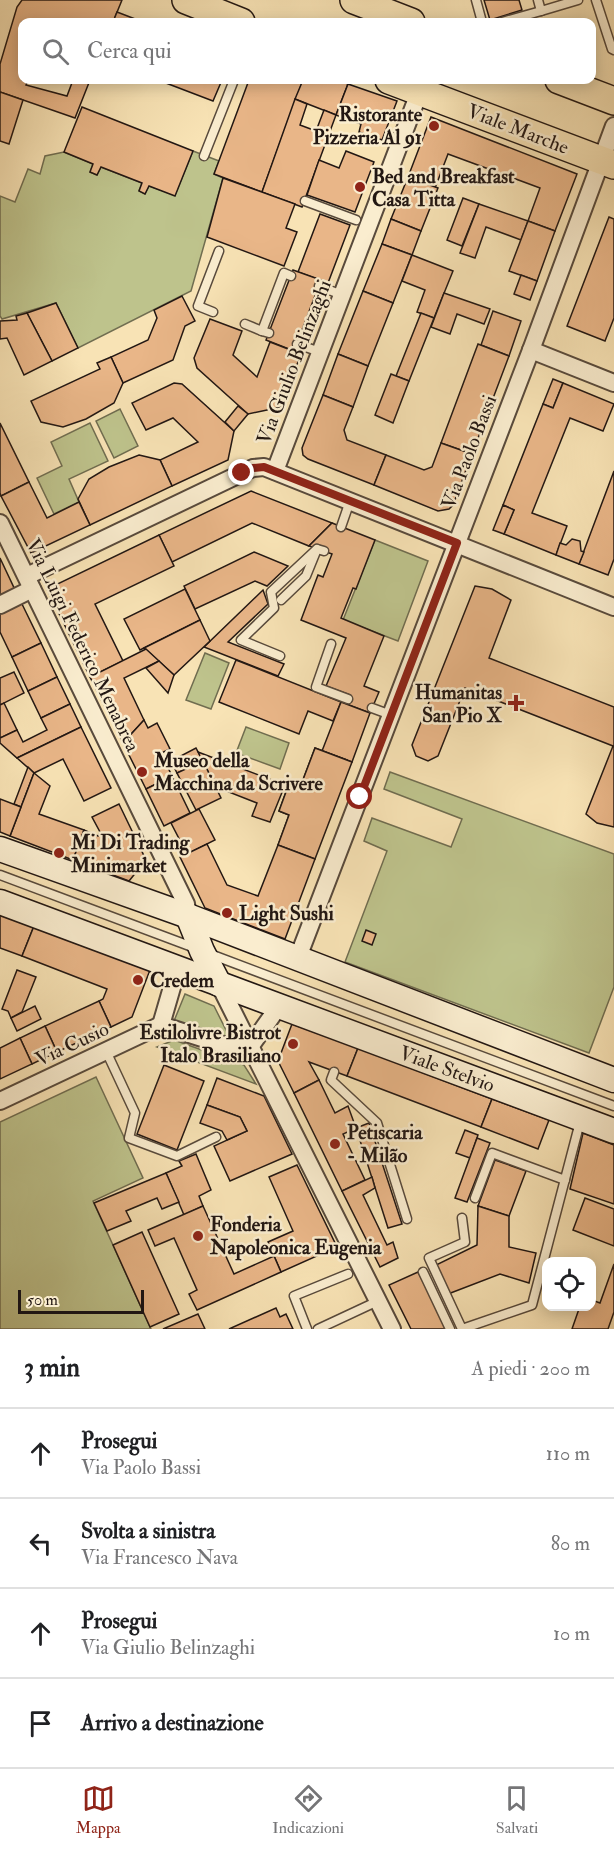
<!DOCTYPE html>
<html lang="it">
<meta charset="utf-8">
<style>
:root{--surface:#fff;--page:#f2f2f2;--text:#202124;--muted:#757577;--line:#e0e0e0;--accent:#8f2418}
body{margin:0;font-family:"IM FELL Double Pica",serif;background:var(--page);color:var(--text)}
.controls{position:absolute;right:18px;bottom:18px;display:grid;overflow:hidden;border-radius:12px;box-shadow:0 3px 15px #0003}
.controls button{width:54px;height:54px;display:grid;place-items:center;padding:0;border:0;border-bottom:2px solid var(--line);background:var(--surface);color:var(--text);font:30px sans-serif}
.scale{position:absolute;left:18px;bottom:15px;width:126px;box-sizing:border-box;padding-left:6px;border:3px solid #221713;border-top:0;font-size:16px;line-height:21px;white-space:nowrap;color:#221713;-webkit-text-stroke:4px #faedcf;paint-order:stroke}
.stop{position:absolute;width:18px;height:18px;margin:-14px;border:4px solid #8f2418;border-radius:50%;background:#fff}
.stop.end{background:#8f2418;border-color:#fff;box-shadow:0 2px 6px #0008}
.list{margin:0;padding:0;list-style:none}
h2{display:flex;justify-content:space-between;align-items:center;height:78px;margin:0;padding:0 24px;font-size:26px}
h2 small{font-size:20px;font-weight:400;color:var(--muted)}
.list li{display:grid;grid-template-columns:39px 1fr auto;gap:18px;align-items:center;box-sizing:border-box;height:90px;padding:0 24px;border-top:2px solid var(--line)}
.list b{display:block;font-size:22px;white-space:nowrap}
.list p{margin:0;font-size:20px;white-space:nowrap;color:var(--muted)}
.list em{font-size:20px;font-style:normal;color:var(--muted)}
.icon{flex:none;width:33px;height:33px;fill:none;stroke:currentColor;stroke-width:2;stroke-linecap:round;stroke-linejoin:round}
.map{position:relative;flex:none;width:614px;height:1329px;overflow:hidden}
.search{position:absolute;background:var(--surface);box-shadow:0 3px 15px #0003;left:18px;right:18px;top:18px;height:66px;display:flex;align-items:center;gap:15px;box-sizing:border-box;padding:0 21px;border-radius:12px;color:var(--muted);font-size:22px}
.sheet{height:438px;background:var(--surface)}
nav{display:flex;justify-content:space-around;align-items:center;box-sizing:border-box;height:84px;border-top:2px solid var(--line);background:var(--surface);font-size:16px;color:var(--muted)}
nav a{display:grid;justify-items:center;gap:3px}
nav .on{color:var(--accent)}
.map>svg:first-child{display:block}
</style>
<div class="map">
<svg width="614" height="1329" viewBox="0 0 614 1329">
<rect width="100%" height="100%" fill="#f8e3b5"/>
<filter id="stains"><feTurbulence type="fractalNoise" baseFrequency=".00333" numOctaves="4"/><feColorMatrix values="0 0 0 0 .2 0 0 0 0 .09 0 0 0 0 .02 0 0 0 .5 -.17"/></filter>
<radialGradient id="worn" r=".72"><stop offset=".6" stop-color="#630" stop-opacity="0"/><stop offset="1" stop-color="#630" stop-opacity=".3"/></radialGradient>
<g fill="#bec38c" stroke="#706d50" stroke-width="1.5">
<polygon points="193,151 219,161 214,174 223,178 191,291 78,348 56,303 2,319 0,316 0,196 15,202 28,169 40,174 45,156 64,152 93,164 90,172 97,175 101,167 142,183 139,191 145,194 149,186 175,195"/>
<polygon points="120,409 138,446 114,458 96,421"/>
<polygon points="90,423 108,461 69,479 79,502 54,514 37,478 62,466 51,442"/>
<polygon points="375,540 428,561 398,641 343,620"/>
<polygon points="205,653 229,663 211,709 186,700"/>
<polygon points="246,727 289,743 280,769 236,753"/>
<polygon points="390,772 614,854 614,987 589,1053 345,962 387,851 364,841 372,818 451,847 462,819 384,789"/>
<polygon points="185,994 214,1006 232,1042 174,1021"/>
<polygon points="174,1040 244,1065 256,1084 157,1047"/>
<polygon points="96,1077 143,1178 93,1201 151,1329 0,1329 0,1122"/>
</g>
<g fill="#e9b688" stroke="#221713" stroke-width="1.5">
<polygon points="22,0 122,0 113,22 22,22 22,80 28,80 26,85 67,96 73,80 90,80 75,118 0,92 0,64 17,7"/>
<polygon points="484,0 519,0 522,10 490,20"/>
<polygon points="117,12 143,22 113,22"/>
<polygon points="158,80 222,80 213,101"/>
<polygon points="249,80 303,80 262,192 214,174"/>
<polygon points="303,80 337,80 348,84 336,115 295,99"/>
<polygon points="348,84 397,101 382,140 359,132 361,124 336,115"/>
<polygon points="0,92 23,100 9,144 0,141"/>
<polygon points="295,99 307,104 300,125 316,131 324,110 336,115 302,207 262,192"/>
<polygon points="82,107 193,151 175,196 149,186 145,194 139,191 142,183 101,167 97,175 90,172 93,164 64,152"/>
<polygon points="431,117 577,174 555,231 528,221 540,188 448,154 435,188 408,177"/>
<polygon points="346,151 374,162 355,212 307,195 319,160 339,168"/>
<polygon points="408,177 438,188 421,231 391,219"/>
<polygon points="223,178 295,204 286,228 297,232 284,266 207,237"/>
<polygon points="463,198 479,204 462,246 447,240"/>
<polygon points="479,204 528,221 521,240 486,227 475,258 460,253"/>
<polygon points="320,214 350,225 328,283 298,272"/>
<polygon points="609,217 614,219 614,318 605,341 567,326"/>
<polygon points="391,219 421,231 412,255 382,244"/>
<polygon points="528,221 555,231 537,281 509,271"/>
<polygon points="382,244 412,255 393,303 363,291"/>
<polygon points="412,255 453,271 434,318 417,312 425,290 402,281"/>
<polygon points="293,270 321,280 294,351 266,340"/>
<polygon points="521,275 537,281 530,300 514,294"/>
<polygon points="363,291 393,303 368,366 338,354"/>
<polygon points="444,293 490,309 484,324 457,314 450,334 431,327"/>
<polygon points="182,296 195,321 185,326 173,360 123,383 111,357 148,340 157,318 154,310"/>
<polygon points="56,303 78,348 52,361 27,313"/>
<polygon points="493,311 521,321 509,356 481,345"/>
<polygon points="27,313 52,361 24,375 7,338 0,339 0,321 17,320 16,316"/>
<polygon points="421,313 434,318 409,381 396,376"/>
<polygon points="210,319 242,331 233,355 257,377 270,342 301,354 281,407 248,414 197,368 194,358"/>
<polygon points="478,344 509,356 472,454 441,443"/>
<polygon points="338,354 368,366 353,407 323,395"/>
<polygon points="111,357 123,383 114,403 86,419 63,427 41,422 31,401 100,369 97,363"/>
<polygon points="391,374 409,381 393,423 375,415"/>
<polygon points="553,379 563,383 553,408 543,404"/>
<polygon points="174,383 182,384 234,431 228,460 172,486 160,460 198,442 173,418 146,430 132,403"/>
<polygon points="563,383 614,404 603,431 570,418 532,513 567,526 556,555 504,534 514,510 503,505 543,404 553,408"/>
<polygon points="323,395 353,407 344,430 347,440 386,455 374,485 308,459 303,455 302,448"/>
<polygon points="238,406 248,414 234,431 225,422"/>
<polygon points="0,423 29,482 1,496 0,493"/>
<polygon points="441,443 472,454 453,505 449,509 438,511 374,485 386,455 424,470 432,467"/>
<polygon points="139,455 160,460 172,486 90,525 78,499 89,479 109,467"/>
<polygon points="614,471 614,559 608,575 579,564"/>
<polygon points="29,482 47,518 79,502 90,525 31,553 1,496"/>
<polygon points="251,491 332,523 309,546 252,523 172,562 159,535"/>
<polygon points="503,505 514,510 504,534 493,530"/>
<polygon points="332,523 375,540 356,589 353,588 341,618 384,636 364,686 379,692 370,713 346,704 350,695 326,686 346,638 301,620 318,575 323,577 332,554 309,546"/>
<polygon points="159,535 174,566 95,604 123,661 90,677 47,589"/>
<polygon points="572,539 580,541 581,551 584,552 579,564 556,555 560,543 566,545"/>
<polygon points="254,552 288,566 267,586 255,581 195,609 184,586"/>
<polygon points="0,558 16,592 0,600"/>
<polygon points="475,586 492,589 511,600 489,658 614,707 614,827 597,823 586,814 613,746 465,688 438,756 428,761 416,756 412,745"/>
<polygon points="185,589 200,620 140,650 124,619"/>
<polygon points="263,590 268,604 228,642 284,664 278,676 204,647"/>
<polygon points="21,602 41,643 12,657 0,632 0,612"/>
<polygon points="200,620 210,641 174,675 144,648"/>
<polygon points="41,643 57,677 28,691 12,657"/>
<polygon points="146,649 159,661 124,678 144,720 123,743 90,677"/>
<polygon points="236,660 341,702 333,721 308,711 299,734 219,702"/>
<polygon points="159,661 174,675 168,693 146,668"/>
<polygon points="14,672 24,693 0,705 0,678"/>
<polygon points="57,677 70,704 41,718 28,691"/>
<polygon points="341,702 370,713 352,762 322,751"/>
<polygon points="4,703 17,730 0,738 0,705"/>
<polygon points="70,704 81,727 17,758 0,743 0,738 17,730 23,742 47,730 41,718"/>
<polygon points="144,720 148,728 157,723 170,749 161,753 172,776 146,789 123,743"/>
<polygon points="81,727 111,788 84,801 63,759 34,773 17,758"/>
<polygon points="196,748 203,761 177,773 171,761"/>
<polygon points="315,748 347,760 310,857 278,845 289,815 279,811 290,781 301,785"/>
<polygon points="315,748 352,762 315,859 278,845 289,815 279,811 290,781 301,785"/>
<polygon points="198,752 285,785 270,822 252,816 257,803 216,787"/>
<polygon points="203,761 221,798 196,810 177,773"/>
<polygon points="28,767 34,773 21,807 14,804"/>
<polygon points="34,773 50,786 39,814 84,830 73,860 10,836"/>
<polygon points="172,776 190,813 164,826 146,789"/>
<polygon points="0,799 21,807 10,836 0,832"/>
<polygon points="119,804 146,860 129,881 73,860 84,830 98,836 100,832 92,817"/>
<polygon points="199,809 215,840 187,854 171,823"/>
<polygon points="207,844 227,885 258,896 278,845 315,859 285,939 205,908 180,857"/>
<polygon points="0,913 34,926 22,956 0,948"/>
<polygon points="34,926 150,970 132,1017 111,1027 99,1001 103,999 107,989 22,956"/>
<polygon points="366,930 376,934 372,945 362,941"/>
<polygon points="17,970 36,977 22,1012 11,1018 8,1011 2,1009"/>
<polygon points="99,1001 111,1027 57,1052 45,1026"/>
<polygon points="35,1006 41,1019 17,1031 11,1018"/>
<polygon points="292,1024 358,1048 347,1076 309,1062 319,1080 294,1093 278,1061"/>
<polygon points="45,1026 57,1052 32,1064 20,1038"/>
<polygon points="20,1038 32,1064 0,1079 0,1048"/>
<polygon points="358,1048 492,1099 481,1127 347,1076"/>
<polygon points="164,1065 204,1081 177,1150 137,1134"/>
<polygon points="217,1078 264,1096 292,1154 230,1181 214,1146 247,1131 240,1117 207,1105"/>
<polygon points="319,1080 335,1113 348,1106 356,1128 343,1134 365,1180 342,1191 294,1093"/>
<polygon points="492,1099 549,1120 538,1149 481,1127"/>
<polygon points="207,1105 240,1117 247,1131 227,1140 222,1131 200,1123"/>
<polygon points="369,1123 402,1224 388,1228 356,1128"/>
<polygon points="465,1130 478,1135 470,1158 456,1153"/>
<polygon points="583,1133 614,1145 614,1204 570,1189"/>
<polygon points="477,1138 490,1143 467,1202 455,1198"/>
<polygon points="196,1154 211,1190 199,1196 203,1206 184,1215 166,1173 182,1166 179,1161"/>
<polygon points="495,1160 526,1171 509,1216 478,1206"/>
<polygon points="297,1165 337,1247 281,1272 268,1242 293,1231 269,1177"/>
<polygon points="166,1173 179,1202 162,1209 157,1198 126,1211 131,1221 107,1231 94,1203"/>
<polygon points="372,1177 375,1188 363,1195 387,1245 393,1242 398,1258 380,1267 342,1191"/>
<polygon points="585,1198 614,1209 614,1246 573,1230"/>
<polygon points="203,1206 234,1274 274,1256 281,1272 197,1310 189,1294 197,1290 174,1238 155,1246 148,1230"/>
<polygon points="478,1206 509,1216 509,1247 536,1253 529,1283 500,1274 448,1294 434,1266 477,1245"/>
<polygon points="142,1232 179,1314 150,1327 113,1245"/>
<polygon points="614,1264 614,1312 608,1329 572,1329 580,1306 592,1306 592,1300 600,1303"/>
<polygon points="418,1272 447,1329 411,1329 389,1285"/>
<polygon points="276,1308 280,1317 286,1314 293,1329 229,1329"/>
<polygon points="198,1314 205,1329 163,1329"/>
</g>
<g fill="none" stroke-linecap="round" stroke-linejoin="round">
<defs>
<g id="lane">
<polyline points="476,0 482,22"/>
<polyline points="538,0 541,11 578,0"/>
<polyline points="596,0 612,49 614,50"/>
<polyline points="502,22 541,11"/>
<polyline points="204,156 234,80"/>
<polyline points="305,201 356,220"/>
<polyline points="319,286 342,295"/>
<polyline points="213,312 198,306 219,251"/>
<polyline points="245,324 262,331"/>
<polyline points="269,333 262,331 284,273 291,276"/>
<polyline points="297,344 320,352"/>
<polyline points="341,527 350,501"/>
<polyline points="281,600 306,576 317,549 324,551"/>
<polyline points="331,644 316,687 348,699"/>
<polyline points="280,656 241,640 274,608 271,592 317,549"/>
<polyline points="372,708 391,715"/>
<polyline points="0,875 195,948"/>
<polyline points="210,954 614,1106"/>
<polyline points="106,1051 135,1113 129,1138 177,1156 216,1137"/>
<polyline points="334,1072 331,1080 377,1123 407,1219"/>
<polyline points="475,1198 492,1153 565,1180"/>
<polyline points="462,1218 465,1242 429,1258 462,1329 532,1305 580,1122"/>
<polyline points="423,1272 450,1329"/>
<polyline points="307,1329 294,1296 348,1274"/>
<polyline points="318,1329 378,1301"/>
</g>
<g id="street">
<polyline points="531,350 614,383"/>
<polyline points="275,471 422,85"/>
<polyline points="0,523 186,904 188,916"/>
<polyline points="27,576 242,473 253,468 264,467 614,607"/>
<polyline points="0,605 32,589"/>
<polyline points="297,960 531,350 614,126"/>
<polyline points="219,984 392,1329"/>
<polyline points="161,1025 236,1049 250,1047 279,1006"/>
<polyline points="161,1025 177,970"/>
<polyline points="0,1101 161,1025"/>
</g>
<g id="secondary">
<polyline points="0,849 188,916 614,1080"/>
<polyline points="0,902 614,1131"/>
<polyline points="188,916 202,951 219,984"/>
</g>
<g id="primary">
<polyline points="186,0 241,22"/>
<polyline points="354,0 411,22"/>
<polyline points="389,80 614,165"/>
<polyline points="559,80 614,101"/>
</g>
</defs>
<use href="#lane" stroke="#584a3c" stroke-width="11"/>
<use href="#street" stroke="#584a3c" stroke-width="20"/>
<use href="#secondary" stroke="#221713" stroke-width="27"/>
<use href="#primary" stroke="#221713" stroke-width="30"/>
<use href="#lane" stroke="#faedcf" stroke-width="8"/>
<use href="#street" stroke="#faedcf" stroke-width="16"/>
<use href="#secondary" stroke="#faedcf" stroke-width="24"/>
<use href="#primary" stroke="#f8e3b5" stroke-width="27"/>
</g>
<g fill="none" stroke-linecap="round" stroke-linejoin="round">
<polyline stroke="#8f2418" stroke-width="8" points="242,473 253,468 264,467 457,543 360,797"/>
</g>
<g fill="#8f2418" stroke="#faedcf" stroke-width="2">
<circle cx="434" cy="126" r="6"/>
<circle cx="360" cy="187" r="6"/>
<path d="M513 694h6v6h6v6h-6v6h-6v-6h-6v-6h6z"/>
<circle cx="142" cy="772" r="6"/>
<circle cx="59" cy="853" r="6"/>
<circle cx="227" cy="913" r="6"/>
<circle cx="138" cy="980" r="6"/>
<circle cx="293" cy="1044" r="6"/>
<circle cx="335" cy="1144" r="6"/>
<circle cx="198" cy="1236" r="6"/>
</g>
<g text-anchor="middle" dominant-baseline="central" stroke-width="5" stroke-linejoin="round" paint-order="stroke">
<g font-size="20" font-weight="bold" fill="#221713" stroke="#faedcf" text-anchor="start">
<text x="422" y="114" text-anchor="end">Ristorante<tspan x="422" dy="23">Pizzeria Al 91</tspan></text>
<text x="372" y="176">Bed and Breakfast<tspan x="372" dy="23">Casa Titta</tspan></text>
<text x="502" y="692" text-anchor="end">Humanitas<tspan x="502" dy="23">San Pio X</tspan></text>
<text x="154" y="760">Museo della<tspan x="154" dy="23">Macchina da Scrivere</tspan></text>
<text x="71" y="842">Mi Di Trading<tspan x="71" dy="23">Minimarket</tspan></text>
<text x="239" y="913">Light Sushi</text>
<text x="150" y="980">Credem</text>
<text x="281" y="1032" text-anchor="end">Estilolivre Bistrot<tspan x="281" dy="23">Italo Brasiliano</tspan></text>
<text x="347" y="1132">Petiscaria<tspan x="347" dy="23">- Milão</tspan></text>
<text x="210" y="1224">Fonderia<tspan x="210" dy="23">Napoleonica Eugenia</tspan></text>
</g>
<g font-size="20" fill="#221713" stroke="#faedcf">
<text transform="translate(518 129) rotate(21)">Viale Marche</text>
<text transform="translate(294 362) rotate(-69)">Via Giulio Belinzaghi</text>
<text transform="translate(469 452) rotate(-69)">Via Paolo Bassi</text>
<text transform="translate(83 645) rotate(64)">Via Luigi Federico Menabrea</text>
<text transform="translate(72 1044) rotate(-25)">Via Cusio</text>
<text transform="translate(447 1069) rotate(20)">Viale Stelvio</text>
</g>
</g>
<rect width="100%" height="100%" filter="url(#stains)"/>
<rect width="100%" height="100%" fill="url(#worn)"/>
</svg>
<div class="controls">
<button><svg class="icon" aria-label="locate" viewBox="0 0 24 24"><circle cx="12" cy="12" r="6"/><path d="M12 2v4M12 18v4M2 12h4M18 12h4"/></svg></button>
</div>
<div class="scale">50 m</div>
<div class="stop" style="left:360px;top:797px"></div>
<div class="stop end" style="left:242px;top:473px"></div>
<div class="search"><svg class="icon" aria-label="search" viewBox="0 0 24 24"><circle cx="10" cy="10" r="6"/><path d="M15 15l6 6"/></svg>Cerca qui</div>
</div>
<section class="sheet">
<h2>3 min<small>A piedi · 200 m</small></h2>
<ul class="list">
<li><svg class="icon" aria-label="ahead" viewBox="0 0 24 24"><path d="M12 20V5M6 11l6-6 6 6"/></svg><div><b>Prosegui</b><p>Via Paolo Bassi</p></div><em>110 m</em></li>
<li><svg class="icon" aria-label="left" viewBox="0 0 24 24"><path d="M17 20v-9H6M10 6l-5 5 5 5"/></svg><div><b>Svolta a sinistra</b><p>Via Francesco Nava</p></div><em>80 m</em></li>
<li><svg class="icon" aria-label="ahead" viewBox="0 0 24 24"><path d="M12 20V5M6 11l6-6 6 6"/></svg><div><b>Prosegui</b><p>Via Giulio Belinzaghi</p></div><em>10 m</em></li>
<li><svg class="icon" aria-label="arrive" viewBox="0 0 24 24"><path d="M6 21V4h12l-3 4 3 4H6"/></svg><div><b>Arrivo a destinazione</b></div></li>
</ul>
</section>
<nav>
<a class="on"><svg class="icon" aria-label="map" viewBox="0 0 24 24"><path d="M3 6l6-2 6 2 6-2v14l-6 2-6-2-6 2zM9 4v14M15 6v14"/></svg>Mappa</a>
<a><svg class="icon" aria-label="directions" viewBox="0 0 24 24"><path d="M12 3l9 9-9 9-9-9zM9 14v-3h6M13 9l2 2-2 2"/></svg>Indicazioni</a>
<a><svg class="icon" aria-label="saved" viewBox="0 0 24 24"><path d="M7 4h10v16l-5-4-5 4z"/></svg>Salvati</a>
</nav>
